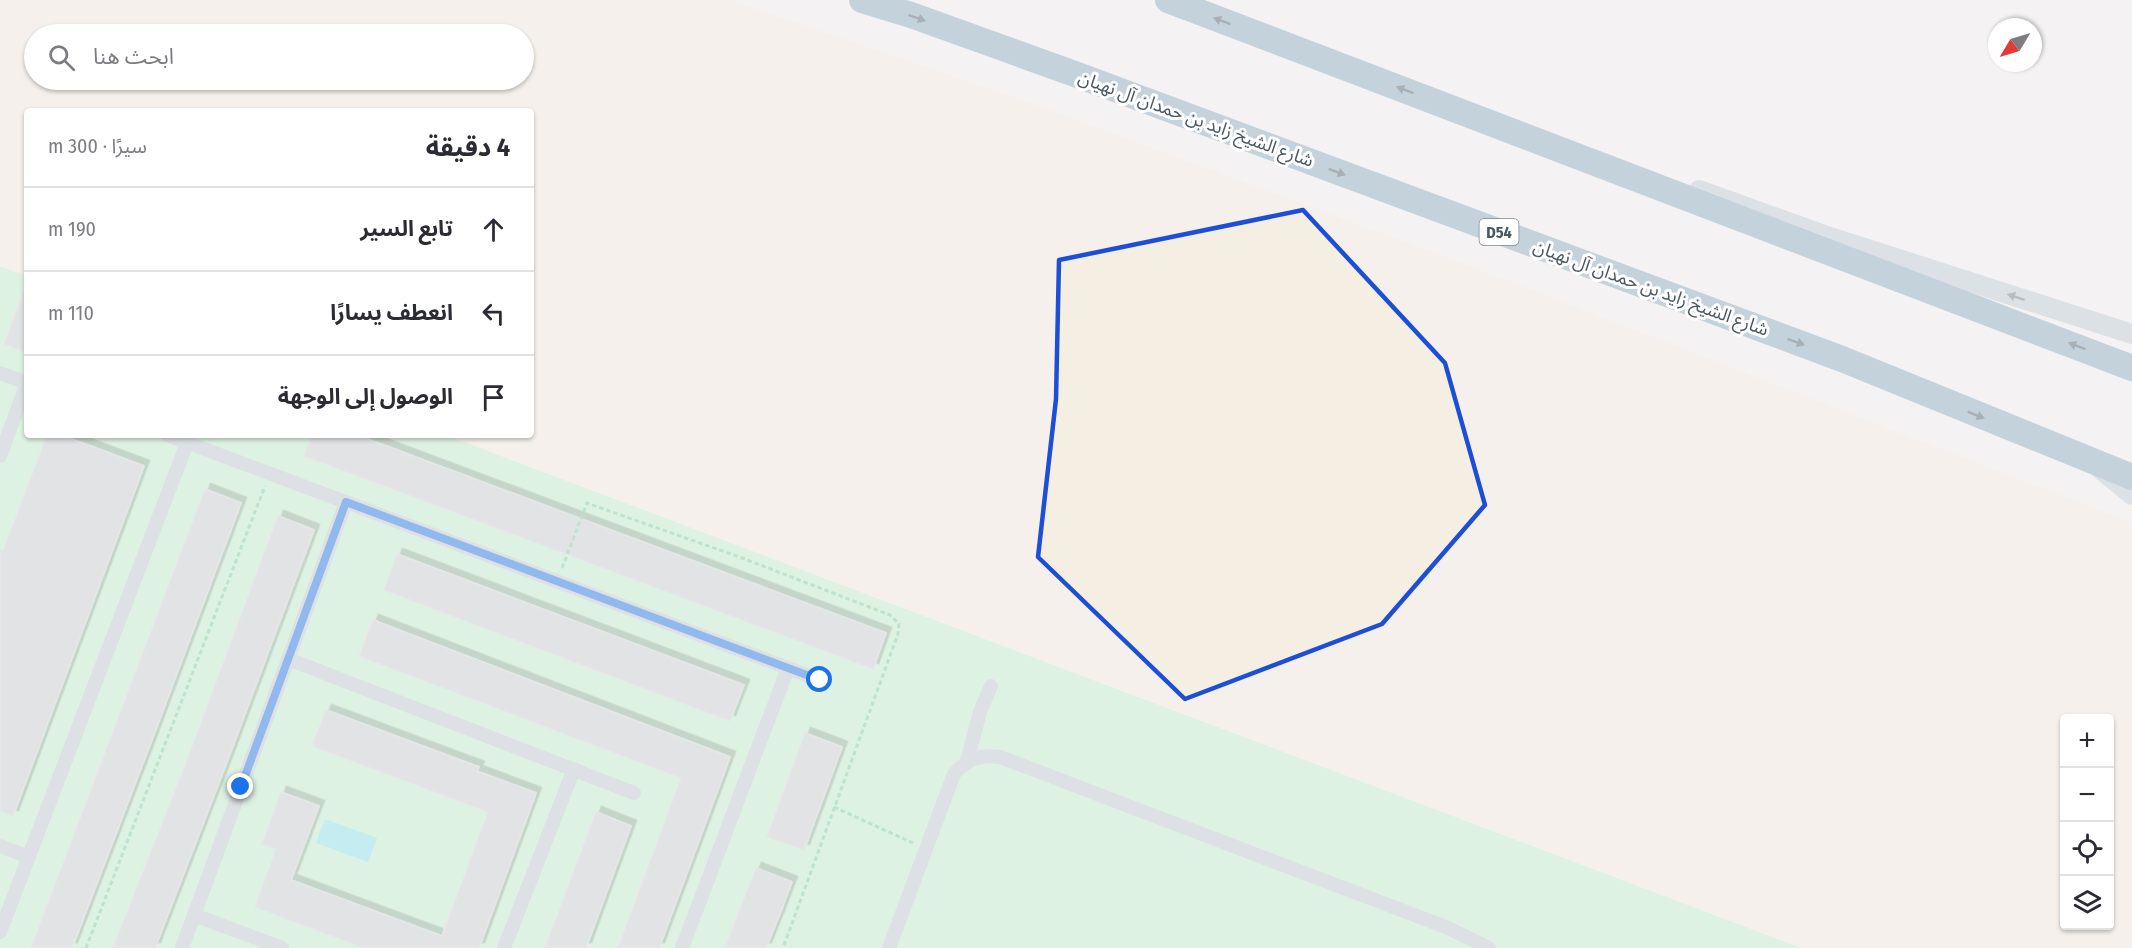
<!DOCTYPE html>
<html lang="ar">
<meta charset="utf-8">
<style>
:root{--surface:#fff;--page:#f7f7f7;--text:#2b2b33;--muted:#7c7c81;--line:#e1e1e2}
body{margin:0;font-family:"Fira Sans Condensed","Noto Sans Arabic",sans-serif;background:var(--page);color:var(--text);direction:rtl}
.controls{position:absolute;right:18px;bottom:18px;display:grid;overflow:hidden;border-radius:6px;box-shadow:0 2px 4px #0004}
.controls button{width:54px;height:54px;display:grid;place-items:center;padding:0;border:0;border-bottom:2px solid var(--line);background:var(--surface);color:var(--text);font:30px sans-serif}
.compass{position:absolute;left:1988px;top:18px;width:54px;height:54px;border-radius:50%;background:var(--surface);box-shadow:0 2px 4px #0004;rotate:232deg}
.stop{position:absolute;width:18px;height:18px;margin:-14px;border:4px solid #1a73e8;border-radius:50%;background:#fff}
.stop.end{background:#1a73e8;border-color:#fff;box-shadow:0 2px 6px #0008}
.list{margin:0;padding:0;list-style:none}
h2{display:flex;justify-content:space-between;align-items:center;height:78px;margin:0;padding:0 24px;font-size:26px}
h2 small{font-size:20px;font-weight:400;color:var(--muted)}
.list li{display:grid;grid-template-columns:39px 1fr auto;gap:18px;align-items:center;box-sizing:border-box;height:84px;padding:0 24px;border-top:2px solid var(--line)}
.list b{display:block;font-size:22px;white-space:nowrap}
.list em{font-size:20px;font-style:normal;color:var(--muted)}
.icon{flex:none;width:33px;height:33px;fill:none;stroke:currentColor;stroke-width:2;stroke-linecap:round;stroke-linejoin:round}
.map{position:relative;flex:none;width:2132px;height:948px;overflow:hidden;direction:ltr}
.search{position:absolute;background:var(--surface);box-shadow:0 2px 4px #0004;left:24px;top:24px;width:510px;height:66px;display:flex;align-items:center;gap:15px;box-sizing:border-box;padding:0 21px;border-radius:33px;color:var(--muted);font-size:22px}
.panel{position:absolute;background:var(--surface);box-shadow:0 2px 4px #0004;left:24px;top:108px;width:510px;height:330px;border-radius:6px;direction:rtl}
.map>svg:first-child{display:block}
</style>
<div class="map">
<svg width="2132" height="948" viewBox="0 0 2132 948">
<defs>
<filter id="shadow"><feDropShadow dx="5.5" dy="-5.5" stdDeviation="0" flood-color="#0004"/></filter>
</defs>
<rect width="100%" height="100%" fill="#f4f2f2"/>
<polygon fill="#c1f2cf" points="0,266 27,276 27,435 446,435 1802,948 0,948"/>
<path fill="#f5eee3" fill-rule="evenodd" d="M0,0H730L1031,103L1462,263L2132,523V948H1802L446,435H531V111H27V276L0,266ZM34,34H524V80H34ZM2064,718H2110V926H2064Z"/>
<polygon fill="#8ce5f0" points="325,819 377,838 368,862 316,843"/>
<g fill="#ccd0d4" stroke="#d6d9dd" stroke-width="1.5" filter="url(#shadow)">
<polygon points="26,286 27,286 27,353 4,344"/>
<polygon points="47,435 61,435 144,466 13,816 0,811 0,550 3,551"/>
<polygon points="312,435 357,435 886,633 873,669 304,456"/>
<polygon points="205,489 241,503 150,745 72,948 31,948"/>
<polygon points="278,516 314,530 230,754 155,948 113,948 186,763"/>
<polygon points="397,554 744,685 730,721 384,590"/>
<polygon points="373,620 730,757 659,948 618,948 681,778 359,656"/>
<polygon points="326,710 479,767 477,771 536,793 479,948 364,948 255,907 276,849 262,844 281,792 319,806 291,880 442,936 481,831 488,812 312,746"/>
<polygon points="805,733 842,747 804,850 767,837"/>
<polygon points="596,812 631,826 586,948 545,948"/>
<polygon points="756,868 792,882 779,916 766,948 725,948"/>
</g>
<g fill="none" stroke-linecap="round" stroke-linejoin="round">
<g stroke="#77d29c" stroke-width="3" stroke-dasharray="4.5 3" stroke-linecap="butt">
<polyline points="562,568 587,503 742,558 890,615 899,624 898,634 783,948"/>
<polyline points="834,807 913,843"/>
<polyline points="86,948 265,486"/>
</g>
<g stroke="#c0cbd2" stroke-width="14">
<polyline points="0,373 27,383"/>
<polyline points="167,435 820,680"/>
<polyline points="0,456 27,383"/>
<polyline points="288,659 634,793"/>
<polyline points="967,762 980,712 991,686"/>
<polyline points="0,846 29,857"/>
<polyline points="194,915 282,948"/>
<polyline points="0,932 187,443"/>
<polyline points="182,948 346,502"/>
<polyline points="504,948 574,769"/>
<polyline points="682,948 788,668"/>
<path d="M889,948L954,774C967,759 981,754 1000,757L1446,927L1489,948"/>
</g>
<g stroke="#bfcdd6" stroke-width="20">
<polyline points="1699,190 1824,235 2132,334"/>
<polyline points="2099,468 2132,495"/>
</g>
<g stroke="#89aac2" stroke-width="26">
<polyline points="862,0 911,15 1072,73 1842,359 2132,477"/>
<polyline points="1168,0 2132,368"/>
</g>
</g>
<defs><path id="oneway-solid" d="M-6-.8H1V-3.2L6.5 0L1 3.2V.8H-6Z" transform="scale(1.5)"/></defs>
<g fill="#4f606b">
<use href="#oneway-solid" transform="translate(917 18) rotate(19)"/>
<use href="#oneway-solid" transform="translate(1222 21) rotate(-159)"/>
<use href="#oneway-solid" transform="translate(1405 90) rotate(-159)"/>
<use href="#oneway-solid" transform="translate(1337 172) rotate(20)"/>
<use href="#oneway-solid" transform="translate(1796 342) rotate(20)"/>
<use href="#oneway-solid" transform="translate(2077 346) rotate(-159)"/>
<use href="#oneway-solid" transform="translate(1976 415) rotate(22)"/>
</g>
<use fill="#6c7b84" href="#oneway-solid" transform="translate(2016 297) rotate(-162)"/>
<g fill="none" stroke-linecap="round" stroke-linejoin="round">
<polyline stroke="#1a73e8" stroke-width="8" points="241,787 346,502 820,680"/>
</g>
<path d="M0 0H2132V948H0ZM1303,210L1445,363L1485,505L1382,624L1185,699L1038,557L1056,399L1059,260Z" fill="#f4f2f2" fill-opacity=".55" fill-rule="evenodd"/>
<path fill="none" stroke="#1d4ed8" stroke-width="4.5" stroke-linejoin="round" d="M1303,210L1445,363L1485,505L1382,624L1185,699L1038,557L1056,399L1059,260Z"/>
<g text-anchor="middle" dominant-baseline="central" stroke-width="6" stroke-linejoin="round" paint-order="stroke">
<rect fill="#fff" stroke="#808a90" stroke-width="1.5" x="1479.5" y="219" width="39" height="26" rx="4.5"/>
<g font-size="16" font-weight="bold" fill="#495861">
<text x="1499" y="232">D54</text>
</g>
<g font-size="18" fill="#495861" stroke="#fff">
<text transform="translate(1196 119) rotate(20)">شارع الشيخ زايد بن حمدان آل نهيان</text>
<text transform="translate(1651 288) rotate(20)">شارع الشيخ زايد بن حمدان آل نهيان</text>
</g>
</g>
</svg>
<div class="controls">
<button>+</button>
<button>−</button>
<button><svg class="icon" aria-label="locate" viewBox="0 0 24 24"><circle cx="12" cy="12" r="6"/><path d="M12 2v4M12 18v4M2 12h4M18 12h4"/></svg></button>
<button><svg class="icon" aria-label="layers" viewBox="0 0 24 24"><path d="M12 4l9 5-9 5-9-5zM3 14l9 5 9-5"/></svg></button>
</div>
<svg class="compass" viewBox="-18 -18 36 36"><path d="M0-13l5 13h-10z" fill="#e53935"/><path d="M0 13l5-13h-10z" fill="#7c7c81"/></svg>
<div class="stop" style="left:820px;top:680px"></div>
<div class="stop end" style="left:241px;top:787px"></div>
<div class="search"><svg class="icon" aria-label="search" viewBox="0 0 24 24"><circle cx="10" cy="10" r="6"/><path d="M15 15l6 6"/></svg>ابحث هنا</div>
<section class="panel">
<h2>4 دقيقة<small>سيرًا · 300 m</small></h2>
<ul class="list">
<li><svg class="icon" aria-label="ahead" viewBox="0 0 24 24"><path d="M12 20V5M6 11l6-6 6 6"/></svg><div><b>تابع السير</b></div><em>190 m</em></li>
<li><svg class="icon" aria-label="left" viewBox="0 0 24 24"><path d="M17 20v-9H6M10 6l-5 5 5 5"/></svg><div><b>انعطف يسارًا</b></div><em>110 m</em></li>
<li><svg class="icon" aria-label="arrive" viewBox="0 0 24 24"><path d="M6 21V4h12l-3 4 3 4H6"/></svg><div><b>الوصول إلى الوجهة</b></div></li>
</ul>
</section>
</div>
